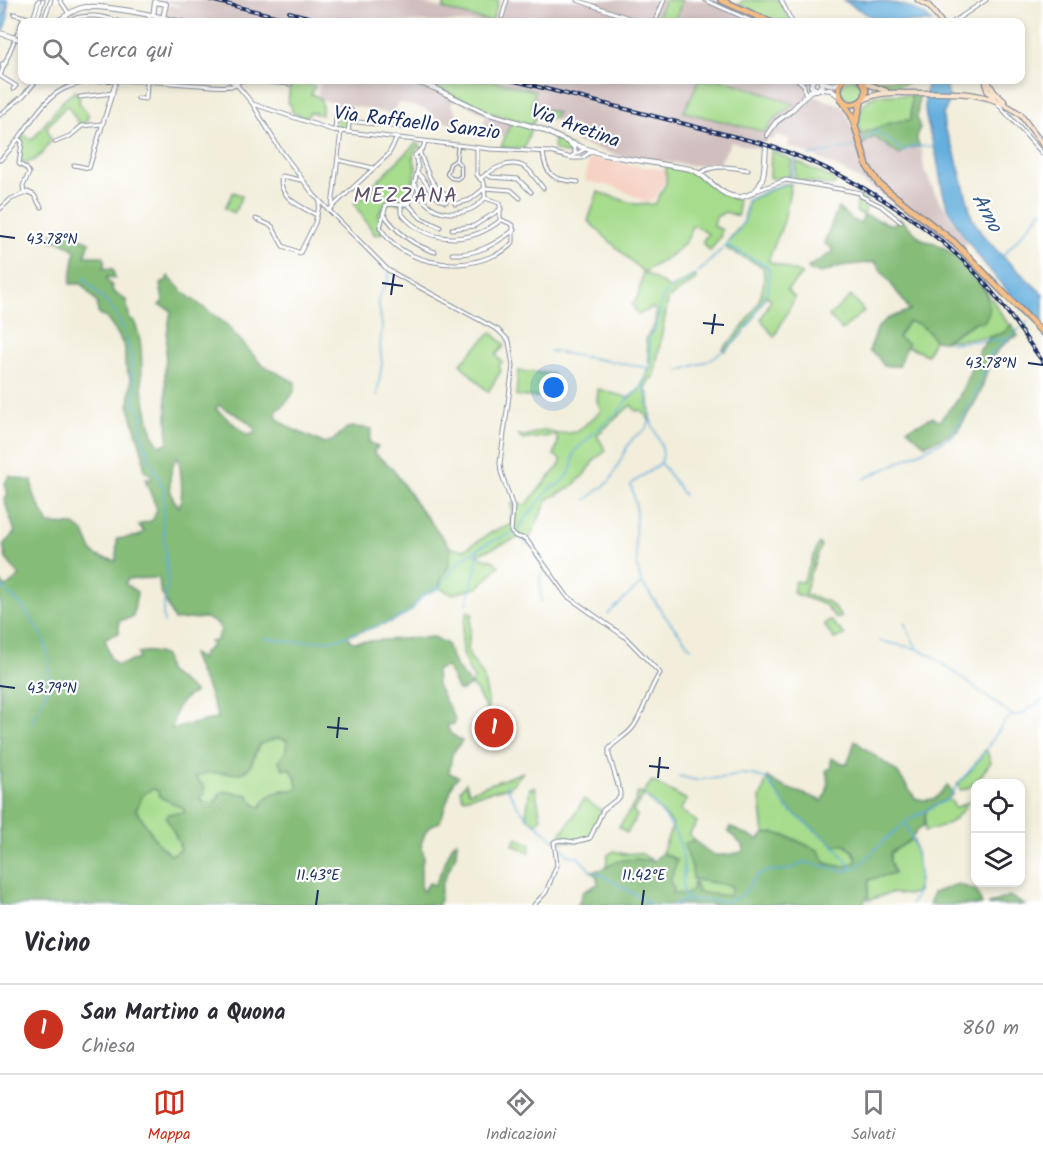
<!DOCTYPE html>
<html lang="it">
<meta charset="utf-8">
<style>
:root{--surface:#fff;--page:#f2f2f3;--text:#2b2b33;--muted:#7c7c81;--line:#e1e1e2;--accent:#c8321e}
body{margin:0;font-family:Kalam,sans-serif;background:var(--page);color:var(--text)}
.controls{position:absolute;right:18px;bottom:18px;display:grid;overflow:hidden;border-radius:12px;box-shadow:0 3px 9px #0003}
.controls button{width:54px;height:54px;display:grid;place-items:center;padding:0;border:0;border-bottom:2px solid var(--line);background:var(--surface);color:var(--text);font:30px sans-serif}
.you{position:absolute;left:554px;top:388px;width:21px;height:21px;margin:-15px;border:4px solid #fff;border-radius:50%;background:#1a73e8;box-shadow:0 0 0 9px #1a73e833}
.badge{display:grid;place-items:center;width:39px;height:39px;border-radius:50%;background:var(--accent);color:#fff;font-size:20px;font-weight:700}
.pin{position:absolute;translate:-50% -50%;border:3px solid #fff;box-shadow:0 2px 6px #0006}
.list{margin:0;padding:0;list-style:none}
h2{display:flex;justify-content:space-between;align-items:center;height:78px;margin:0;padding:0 24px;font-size:26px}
h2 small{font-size:20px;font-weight:400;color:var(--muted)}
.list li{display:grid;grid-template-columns:39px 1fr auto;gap:18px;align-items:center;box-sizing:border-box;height:90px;padding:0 24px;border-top:2px solid var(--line)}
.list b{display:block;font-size:22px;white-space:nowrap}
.list p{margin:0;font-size:20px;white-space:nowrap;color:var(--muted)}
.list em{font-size:20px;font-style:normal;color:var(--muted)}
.icon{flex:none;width:33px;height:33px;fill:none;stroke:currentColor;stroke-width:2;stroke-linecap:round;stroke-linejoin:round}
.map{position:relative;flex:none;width:1043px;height:905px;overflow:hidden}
.search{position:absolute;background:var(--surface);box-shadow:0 3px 9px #0003;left:18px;right:18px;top:18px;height:66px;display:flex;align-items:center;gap:15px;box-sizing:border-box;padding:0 21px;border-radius:12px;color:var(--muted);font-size:22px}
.sheet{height:168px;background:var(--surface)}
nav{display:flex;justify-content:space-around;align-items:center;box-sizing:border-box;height:84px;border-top:2px solid var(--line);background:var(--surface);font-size:16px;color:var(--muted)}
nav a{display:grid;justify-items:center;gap:3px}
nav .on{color:var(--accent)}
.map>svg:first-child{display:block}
</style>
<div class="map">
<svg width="1043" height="905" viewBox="0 0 1043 905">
<rect width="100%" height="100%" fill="#fff"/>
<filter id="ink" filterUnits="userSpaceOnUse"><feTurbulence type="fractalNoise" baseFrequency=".0167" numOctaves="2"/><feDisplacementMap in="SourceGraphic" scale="12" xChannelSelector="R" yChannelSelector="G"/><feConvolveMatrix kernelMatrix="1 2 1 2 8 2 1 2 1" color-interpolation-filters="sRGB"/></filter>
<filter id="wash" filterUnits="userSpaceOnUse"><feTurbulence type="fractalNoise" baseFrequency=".008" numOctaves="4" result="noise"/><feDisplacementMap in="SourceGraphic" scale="24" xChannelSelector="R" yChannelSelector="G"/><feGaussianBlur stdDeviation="1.35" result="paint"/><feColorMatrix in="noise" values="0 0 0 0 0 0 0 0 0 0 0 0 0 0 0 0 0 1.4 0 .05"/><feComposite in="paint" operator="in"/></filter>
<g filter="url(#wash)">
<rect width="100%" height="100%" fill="#f2eedb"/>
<polygon fill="#f6d2c5" points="589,158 665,170 664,181 655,198 646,202 615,187 585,181"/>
<g fill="#d1bfbf">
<polygon points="161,0 411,0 491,22 191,22 166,16 168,5 179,7 179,5"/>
<polygon points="505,0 716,0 765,22 499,22"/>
<polygon points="320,80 806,80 806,87 811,95 842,106 849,118 858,147 874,137 902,156 910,149 922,149 924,169 935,193 967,244 959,250 855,177 812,155 788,146 789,139 777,135 771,140 764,138 761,149 731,142 718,166 690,165 623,157 573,141 578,127 537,114 531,128 511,122 506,137 482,131 486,115 455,99 451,105 460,118 461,124 457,128 452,124 437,119 425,109 400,103 397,105 393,114 322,100 318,96"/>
</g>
<g fill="#a6dc8c" stroke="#608675" stroke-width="1.5">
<polygon points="446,0 499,0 492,22 443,9"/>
<polygon points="665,0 682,0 675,22 655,22"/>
<polygon points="743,0 780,0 791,22 776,22 739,5"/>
<circle cx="852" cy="90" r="11"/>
<path d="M294,80L315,86L311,94C323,97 323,104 322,115L310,112L306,118L292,112L291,105L288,103L290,85L293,84Z"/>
<polygon points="416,80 491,80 535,91 532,105 557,113 554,119 537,114 532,125 487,112 432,85"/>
<polygon points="699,80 726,80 794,104 772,121 765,132 684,112"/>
<path d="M867,80H906L908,83C893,87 880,89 867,80Z"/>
<path d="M75,91L80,99L79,102L89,116L86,119L88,121L80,125L67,105L47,127L51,140C44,152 36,165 20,162L22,142L20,138L22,134L32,140L63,101Z"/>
<path d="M875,95H911L912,120C893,120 877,128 861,134C855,117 859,105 875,95Z"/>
<polygon points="338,109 350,111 347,129 336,128"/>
<polygon points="511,122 531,128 524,149 501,147"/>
<polygon points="554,137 573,148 574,153 571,155 554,150"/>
<polygon points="416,143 421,146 416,149 413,155 416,168 409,201 404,204 392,202 384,205 378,216 380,217 379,227 382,233 375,235 354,204 365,196 374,184"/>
<polygon points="771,150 792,160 789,178 770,178"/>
<polygon points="797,162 832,178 836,183 833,186 794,179"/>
<path d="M666,167C677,168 688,170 698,176C712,184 721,197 738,200V216L725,212L716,217L714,226L722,230L720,237L710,251L702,242L708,234L696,226L691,227C690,249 660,261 644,272L671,289L695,275L696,280L671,296L668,300L654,377L650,379L645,388L649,397L650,421L641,410L636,411L631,405L597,435L606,451L595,459L583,476L570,488L548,499L528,541L520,537L476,555L494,561L499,566L477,588L452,594L439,588L451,548L464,550L494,531L511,525L512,503L526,505L550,476L560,465L561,460L554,455L558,442L556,435L522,440L518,435L525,436L545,430L557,434L577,432L601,411L597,401L598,389L629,398L640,389L650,368L646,339L655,324L656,311L652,308L638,315L632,304L638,297L643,272L588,221L598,192L635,204H655L666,183Z"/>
<path d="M783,184H791L784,221L768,261L802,274L787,290L795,298L774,337L761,319L771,300L766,295C754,318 745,334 725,351L723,349C743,329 770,297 763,267L727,249V242L744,222L747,201Z"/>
<polygon points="233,192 242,196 234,213 225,208"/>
<polygon points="859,196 868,200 864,215 856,212"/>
<polygon points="983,286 1009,325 1005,332 990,337 944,341 978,321 990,307"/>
<polygon points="851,296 864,311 842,330 829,316"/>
<path d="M908,322C920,322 928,330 934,340L927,355L906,346L907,344L898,338Z"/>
<polygon points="491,332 505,345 496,355 502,362 499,366 501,371 488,392 460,364"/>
<polygon points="518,371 553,374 551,398 516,396"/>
<polygon points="819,543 821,546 810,574 805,594 826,601 832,605 841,617 836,618 825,605 793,593 795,581 803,582"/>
<path d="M468,611L473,615L471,618L468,650L470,657L483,675L488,700V713L476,690L471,685L474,679C460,658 458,634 468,611Z"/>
<polygon points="831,621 845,635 834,639 824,624"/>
<path d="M277,738L287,740L286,751L279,762L286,768L291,769L296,779L297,788L294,790H282L261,807C254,806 251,801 248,795L232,792L219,794L215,802L206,805L200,799L204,793L195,778C210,766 237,779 247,770C256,760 254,752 260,744Z"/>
<path d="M986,749L991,762C983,772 973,790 960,790L958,783L968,774Z"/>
<polygon points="523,772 510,787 463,798 460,790 466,783 469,792"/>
<path d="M767,779L787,808L853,851L857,860C850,867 836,869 827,863C824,862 823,858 820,856C805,843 784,831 764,834L760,798Z"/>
<polygon points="652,781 687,800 680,810 697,822 689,835 694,840 684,844 692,868 693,879 732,886 730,897 697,892 696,884 694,882 692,890 684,894 672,893 670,882 677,860 662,853 673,824 644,795 633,811 637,816 627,833 619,827 636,801 638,792 642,794"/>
<polygon points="535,787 541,819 535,824 526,817 530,788"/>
<path d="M152,789L157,790L160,797L183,808L186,812L168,814C170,827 179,837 180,850L171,855L159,845L136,810L143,795Z"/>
<polygon points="584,799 602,811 590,838 575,842 556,840 571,820"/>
<path d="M948,799L952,802L955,808L968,802C955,823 949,825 925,831L926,810Z"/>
<polygon points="516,838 531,844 529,853 513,845"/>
<polygon points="911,840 914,840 919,873 918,892 908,895 891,893 869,900 868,888 869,880 894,873 890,861 890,853"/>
<polygon points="614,851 624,854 640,853 654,861 636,859 605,870 608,855"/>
</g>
<g fill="#84bc78" stroke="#50766b" stroke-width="1.5" fill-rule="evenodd">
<path d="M911,95H919L917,118L920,129L918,130L917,140L920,147L909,148L900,155L874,137L863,144L861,134C877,128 893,120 911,120Z"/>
<path d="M838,208L853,220L860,223L864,215L893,225L899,218C907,224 915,234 923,240C928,243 932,241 937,244C957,253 1008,302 982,323L977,321L944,341L934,340C928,330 920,322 908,322L898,337L908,344L899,366H884L877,356L869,351L878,327L887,319L910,310L875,262L841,266L821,273L810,271L808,267L833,252L831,248L824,243Z"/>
<path d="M57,228L90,242L85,256H103L105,261L103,268L113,269L115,278L107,277V280L112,286L113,292L126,300L130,320L134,321C144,342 141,365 142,388C143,397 147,406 148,416C151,427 152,438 161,446L168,442L165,371L167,334L171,310L159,305L163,301L160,284L166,281L168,276L184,293L226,324L262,365L295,382C296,396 285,403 276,412L277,418L290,428L323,443L332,441L347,428L354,427L372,429L369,442L378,447L373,452L393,469L415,502L451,548L449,566L441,579L439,588L422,596L411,611L393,621L347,636L352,642L434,637L447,644L455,665L471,685L461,691L457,689L447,667L436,670L437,685L455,719L454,724L447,725L450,733L462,741L452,754L449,773L459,777L454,781L440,822L432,825L426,831L421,844L424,857L421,867V890L424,891L429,883L435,885L453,844L457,841L456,854L442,884L439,905H0V581L6,587L20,576L6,559L3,545L15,532L4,499L8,496L5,483L9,476L32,481L33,494L49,524L74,525L84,532L92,551L97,556L116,561L117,539L139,536L144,531L138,525L153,520L157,509L146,482V478L150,480L152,476L144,470L143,455L129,407L131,380L125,365V349L119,336L107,319L98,313L97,303L82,284H70L75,252C70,245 61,240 52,241L50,237ZM218,405C230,413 251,418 256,433L247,435L216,409ZM178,457C181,469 184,497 179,507C166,493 169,476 175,459ZM128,579L159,578L160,589L174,620L206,618L218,624L221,630L216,641L210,642L212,646L203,653L202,659L192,654L201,677L207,687L218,718L172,729C175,710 177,701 195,692L168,671L165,656C155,651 149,651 138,653L139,659L117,665L110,658L105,638L119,633V621L133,617L137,592L125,584ZM277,738L287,740L286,751L279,761L283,769H291L296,779L297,788L294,790C280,790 266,793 261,807C254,806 251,801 248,795L223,791L215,802L206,804L200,800L204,793V786L195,777C211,767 237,779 247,769C256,760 254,752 260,744ZM152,789L157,790L160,797L183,808L185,812L168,814L166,817L180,845V850L171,855L159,845L136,810L143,795Z"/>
<polygon points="1011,324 1018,336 1010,339 997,351 990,361 980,394 957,432 925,445 907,429 933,417 939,421 958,399 979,351 990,337 1005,332"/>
<path d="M855,741L897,772L915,798L924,800L935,799L947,785L953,794L948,799L926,810L924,826L918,829L911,840L890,853V861L894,873L869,880L868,897L862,905H578L583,892L598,884L597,877L591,871C606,869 602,869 614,863C625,857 642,860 654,861L662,853L677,860L670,882L674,888L672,893L685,894L692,890L694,882L696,884L697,892L730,896L732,886L693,879L692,868L684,844L694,840C714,859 716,857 742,852L744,847L728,831L730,827L758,840L764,834L775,833L793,839L818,850L826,863C838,866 848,870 857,860L853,851L844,844L835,846L787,808L767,779V777C786,791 801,791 822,801C828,794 829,780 826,771L831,767V758L847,765Z"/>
<polygon points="958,884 977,891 982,905 929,905 933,893"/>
<polygon points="1009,896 1025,905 987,905"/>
</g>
<g fill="#65afdd" stroke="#406f9e" stroke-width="1.5">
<polygon points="0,0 8,0 8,17 0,41 0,22 5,12 6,5 4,2 0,14"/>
<path d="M843,0C873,0 912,0 932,22H887L877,20Z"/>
<path d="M928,80H943L950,99L943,115L944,128L954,150L972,218L981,233L998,252L1043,294V324C1016,306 960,238 948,207C941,191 940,175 937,158C930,129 920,115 928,80Z"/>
</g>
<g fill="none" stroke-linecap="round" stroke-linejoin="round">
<g stroke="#65afdd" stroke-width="1.5">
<polyline points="863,141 875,131 904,151 914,146 935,147"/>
<polyline points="809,156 857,146"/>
<polyline points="791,178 795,160 797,158"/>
<polyline points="1002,257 1043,210"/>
<polyline points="84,278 114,311 123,328 131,356 131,373 136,386 134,403 142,415 141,434 150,459 164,489 163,525 168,580 163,610 164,623"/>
<polyline points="1022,327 1027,322"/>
<polyline points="950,343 1006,339"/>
<polyline points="550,351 649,368"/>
<polyline points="678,371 708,361 729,347 742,333 752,321 769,287 769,269 765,265 726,245"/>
<path d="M643,385C649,396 647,406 650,417C652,430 668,449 661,462C656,469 638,477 631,485L636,506L635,542L638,571L642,583L665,616L691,648"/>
<polyline points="377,395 382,363 380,346 382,326 378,299 388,280 389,272"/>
<polyline points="661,463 684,495"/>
<polyline points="864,479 951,437 975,396 991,353 1019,329"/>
<polyline points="586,500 610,481 627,447 633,438 645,430 650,421"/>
<polyline points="522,539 529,546"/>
<polyline points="534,552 543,565"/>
<polyline points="0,585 23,607 44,639 49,659 48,688 32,722"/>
<polyline points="541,602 540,577 546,569"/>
<polyline points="467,604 478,557 477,550"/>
<polyline points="608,614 642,583"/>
<polyline points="904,622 917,649"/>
<path d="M264,638L295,642L334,640L393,621L411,611L422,596L439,588L461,559L488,543L515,532L550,488L558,485L568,475L572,467L574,452L609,419L618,413L628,398L640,389L651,363L649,336C663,324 655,302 668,291C676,284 687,281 696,274C706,266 742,230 745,219C747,214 747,207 747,201L775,187L790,183"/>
<polyline points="880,641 918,649 932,656 1012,715"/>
<polyline points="679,776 695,780 730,777 739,774 753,775 767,779 787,808 835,846 852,869"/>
<path d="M506,784C517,813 533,820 554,840"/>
<path d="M644,794C665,814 683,836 684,866C684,875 682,884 684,894L690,901"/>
<path d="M906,824C917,848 926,880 911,905"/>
<polyline points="558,843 568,855 578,857 591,871 602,875 653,905"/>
<path d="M673,905C691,895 714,904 733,900C746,897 749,881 760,874C769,869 779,871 788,870C795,868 798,864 804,862L845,871L857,868L887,838L910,819L948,799L958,784L979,760L1005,721L1012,716L1023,714L1028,709L1043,700"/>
</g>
<polyline stroke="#65afdd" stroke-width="4.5" points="0,15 3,0"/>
</g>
</g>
<g filter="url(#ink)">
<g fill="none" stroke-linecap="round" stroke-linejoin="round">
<polyline stroke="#c7c8c2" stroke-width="4" stroke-dasharray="4 2" stroke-linecap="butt" points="766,147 767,135"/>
<defs>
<polyline id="pedestrian" points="456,160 461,166 461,176 457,179 451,178 447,174 450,164 456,160 458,145"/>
<g id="minor">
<polyline points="60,0 69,14"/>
<polyline points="577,0 640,22"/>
<polyline points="705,0 754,22"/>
<polyline points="781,0 792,22"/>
<polyline points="14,14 36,20"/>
<polyline points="502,17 507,0"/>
<polyline points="33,19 39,0"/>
<polyline points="36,22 43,0"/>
<polyline points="43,22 51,0"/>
<path d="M67,22C84,12 103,16 121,22"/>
<polyline points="149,22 150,15"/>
<polyline points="655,22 664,0"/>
<polyline points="953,22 986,0"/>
<polyline points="6,63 2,64 3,68 0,76 16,86 13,89"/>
<polyline points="3,68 24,17"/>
<path d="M229,80L237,85L252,103L279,148L314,195L388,270L498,330L509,341L513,366L500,463L501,472L513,507L511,532L515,536L526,539L567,596L625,637L660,673C649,689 645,709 634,726C627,736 616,740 609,749V755L620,792V797L603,810L590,838L575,842L559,840L554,842L557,865L546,892L534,905"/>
<polyline points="798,80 804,85 805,93"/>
<polyline points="801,80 812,80"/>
<polyline points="236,83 244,80 290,84 293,80"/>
<polyline points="80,97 113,93"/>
<polyline points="138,98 146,99 147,83"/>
<polyline points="253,104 332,130 490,149 550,152 572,158 582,158 592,151"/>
<polyline points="998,104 1043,154"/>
<polyline points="0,115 23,96 37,80"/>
<polyline points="349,121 402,127"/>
<polyline points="335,130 337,108 351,110 348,132"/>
<polyline points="19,139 22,142 19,164 26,168 29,173 23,186 24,194"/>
<polyline points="55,142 70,136 82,126 102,124"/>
<path d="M425,142L423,148L415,155L418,168L410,202C402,208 394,202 386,205L380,227C400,263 455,272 490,257C499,254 508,249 513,242V225L500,219V203L485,198L484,183L477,175V148"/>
<polyline points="569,143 575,149 575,155"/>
<path d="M419,151C426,167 430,188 448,195"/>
<path d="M543,152C545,177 555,180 578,182"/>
<polyline points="570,157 585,149"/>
<path d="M0,160C22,141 35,106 60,91C90,72 164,84 200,85C212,86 226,88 237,85"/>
<polyline points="338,160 373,168"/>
<polyline points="74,165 89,168 116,81"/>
<path d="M417,173C430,182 427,196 446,202"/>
<path d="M700,173C714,164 732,167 748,170"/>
<polyline points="486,174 491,177 518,179 531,192"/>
<path d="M480,179C492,169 511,158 526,168C533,173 538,182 543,188"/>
<path d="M301,180L282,176C276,196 302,208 317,215"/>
<path d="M415,184C419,189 419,195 424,201C441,219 470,216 485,198"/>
<polyline points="758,190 786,180 851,191 860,193 861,196 881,206 901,222"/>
<polyline points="408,204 421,218 440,227"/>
<polyline points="455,204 470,200 485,188 511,190 520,198"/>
<path d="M401,205V213C427,245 470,245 501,220"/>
<polyline points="332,207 341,131"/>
<polyline points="0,209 11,199 28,192 34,195 41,207"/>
<polyline points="329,210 388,155 397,138"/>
<path d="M383,213C396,232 412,245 435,252"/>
<polyline points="256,219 272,226 283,246 300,253 315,223 320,202"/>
<polyline points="452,229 474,226 501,209"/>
<path d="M452,254C477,255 494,245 514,230"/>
</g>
<g id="tertiary">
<polyline points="153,16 155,2 166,4 163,18"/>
<path d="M57,22C64,17 71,11 81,8C99,3 161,17 182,22"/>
<polyline points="0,33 15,38"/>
<path d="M411,80L434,88L486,113L541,129L570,143L605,155L691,169C705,175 713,187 726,194C732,197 739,198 745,196C767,191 764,165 766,147"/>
<polyline points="813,80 811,86 817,90 822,85 820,80"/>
<polyline points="822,82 833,85 840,83"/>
<polyline points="821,89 831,90 840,97"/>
<polyline points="767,135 776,122 791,111 810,91 815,90"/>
</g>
<g id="secondary">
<polyline points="918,0 929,6 941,22"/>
<polyline points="986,80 987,90 994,98"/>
<polyline points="987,80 994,92 1004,101"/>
<polyline points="863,82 886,91"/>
<path d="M863,100C879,91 895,93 913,93C952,93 989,89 1021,115"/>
<polyline points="1020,114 1043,145"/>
</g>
<g id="primary">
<polyline points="721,0 770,22"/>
<path d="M843,80L839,87C837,117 880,103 861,80"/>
<polyline points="842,100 852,116 867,166 879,184 954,242 1043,333"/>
<polyline points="856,122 861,103"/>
</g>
</defs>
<use href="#pedestrian" stroke="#868e9c" stroke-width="4.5"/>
<use href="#minor" stroke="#868e9c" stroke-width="5"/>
<use href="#tertiary" stroke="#868e9c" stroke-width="6"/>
<use href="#secondary" stroke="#868e9c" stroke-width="7"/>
<use href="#primary" stroke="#868e9c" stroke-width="8"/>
<use href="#pedestrian" stroke="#fff" stroke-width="2"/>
<use href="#minor" stroke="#fff" stroke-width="3"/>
<use href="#tertiary" stroke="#fff" stroke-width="4"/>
<use href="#secondary" stroke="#fbe5cf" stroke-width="4.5"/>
<use href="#primary" stroke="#f6be87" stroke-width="5"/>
<defs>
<g id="rail">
<polyline points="210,0 300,22"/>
<polyline points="289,12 328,22"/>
<path d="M511,80L760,143C838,166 929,221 983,281C1005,306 1023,335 1043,362"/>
</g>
</defs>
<use href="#rail" stroke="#1b2f5e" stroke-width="4"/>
<use href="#rail" stroke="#fff" stroke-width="1.5" stroke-dasharray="4.5" stroke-linecap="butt"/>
<defs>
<polyline id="tertiary-bridge" points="15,38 19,39"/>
</defs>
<use href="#tertiary-bridge" stroke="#868e9c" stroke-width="6" stroke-linecap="butt"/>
<use href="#tertiary-bridge" stroke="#fff" stroke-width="4"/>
</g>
</g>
<path fill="none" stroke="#1b2f5e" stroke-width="2" d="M0,236L15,238M382,283L403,286M391,295L394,274M703,323L724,325M712,334L715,314M1028,363L1043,365M0,686L15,688M327,727L348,729M337,738L339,717M649,766L669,768M658,778L660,757M316,905L318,890M642,905L644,890"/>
<g text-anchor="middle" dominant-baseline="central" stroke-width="4.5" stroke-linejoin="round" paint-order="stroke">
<g font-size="20" fill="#1b2f5e" stroke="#fff">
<text transform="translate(417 124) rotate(7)">Via Raffaello Sanzio</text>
<text transform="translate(575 127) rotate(20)">Via Aretina</text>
</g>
<g font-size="21" letter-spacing="1.5" fill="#5f5268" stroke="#fff">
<text x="406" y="196">MEZZANA</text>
</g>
<g font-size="21" font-style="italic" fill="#355c8a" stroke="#fff">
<text transform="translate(986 213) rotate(61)">Arno</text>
</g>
</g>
<g font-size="15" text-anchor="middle" fill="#1b2f5e" stroke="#fff" stroke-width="4.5" stroke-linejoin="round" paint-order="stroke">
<text x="52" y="244">43.78°N</text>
<text x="991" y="368">43.78°N</text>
<text x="52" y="693">43.79°N</text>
<text x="318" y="880">11.43°E</text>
<text x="644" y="880">11.42°E</text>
</g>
</svg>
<div class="controls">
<button><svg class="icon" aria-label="locate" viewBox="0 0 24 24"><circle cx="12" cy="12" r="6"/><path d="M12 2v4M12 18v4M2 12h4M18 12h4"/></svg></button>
<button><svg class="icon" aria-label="layers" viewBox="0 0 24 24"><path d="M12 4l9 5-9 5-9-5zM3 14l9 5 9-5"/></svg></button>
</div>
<div class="you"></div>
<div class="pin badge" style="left:494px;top:728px">1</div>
<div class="search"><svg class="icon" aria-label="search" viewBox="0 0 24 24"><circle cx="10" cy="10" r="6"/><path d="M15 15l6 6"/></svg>Cerca qui</div>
</div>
<section class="sheet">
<h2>Vicino<small></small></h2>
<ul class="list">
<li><span class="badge">1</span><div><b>San Martino a Quona</b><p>Chiesa</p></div><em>860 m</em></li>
</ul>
</section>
<nav>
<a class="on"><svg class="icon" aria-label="map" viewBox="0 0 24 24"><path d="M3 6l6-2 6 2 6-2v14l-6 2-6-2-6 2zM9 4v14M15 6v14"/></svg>Mappa</a>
<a><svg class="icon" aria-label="directions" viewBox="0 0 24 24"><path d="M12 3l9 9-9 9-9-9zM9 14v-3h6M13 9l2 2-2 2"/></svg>Indicazioni</a>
<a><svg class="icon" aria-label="saved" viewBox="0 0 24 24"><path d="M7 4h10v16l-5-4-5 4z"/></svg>Salvati</a>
</nav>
